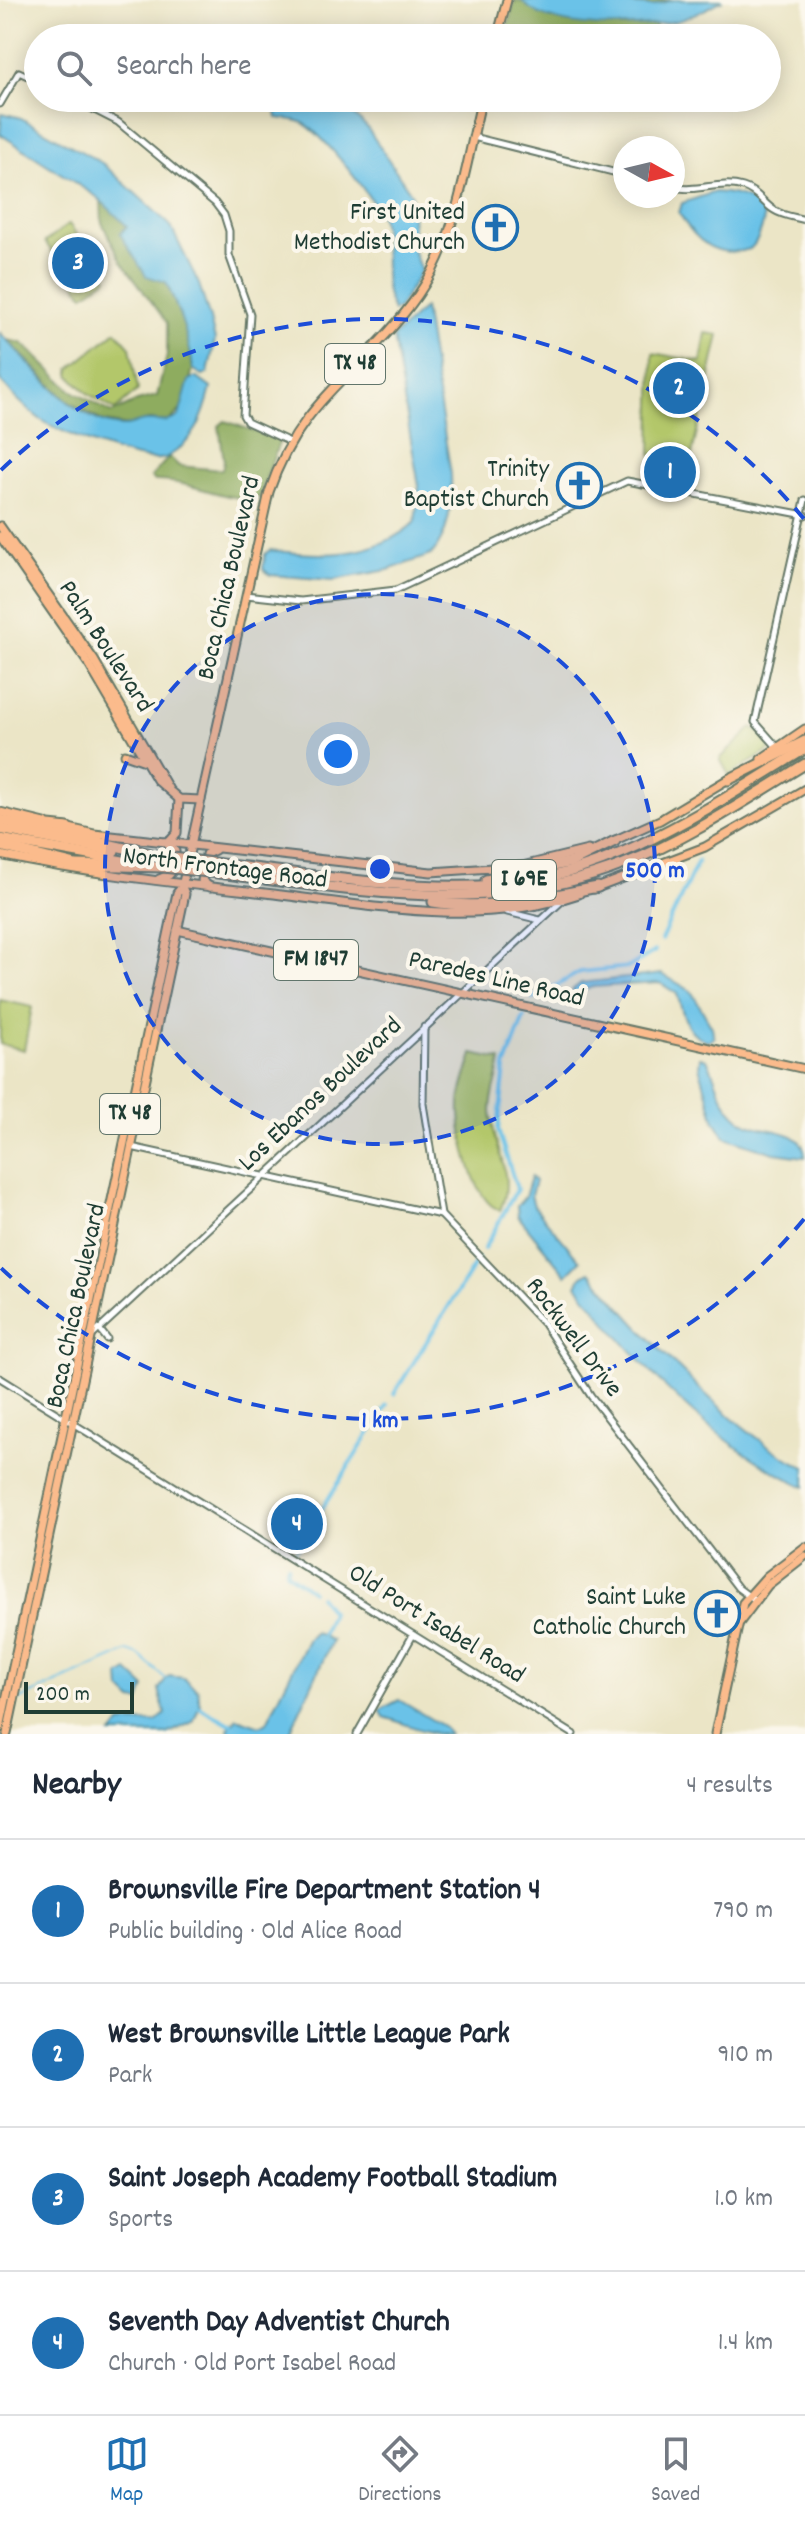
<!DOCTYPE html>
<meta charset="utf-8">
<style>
:root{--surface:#fff;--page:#f6f6f7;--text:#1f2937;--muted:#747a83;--line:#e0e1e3;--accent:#1f6fb2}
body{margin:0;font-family:Dekko,sans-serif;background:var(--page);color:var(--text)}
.compass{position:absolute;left:613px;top:136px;width:72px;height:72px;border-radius:50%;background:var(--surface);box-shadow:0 4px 20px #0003;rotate:98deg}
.scale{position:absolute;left:24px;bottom:20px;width:110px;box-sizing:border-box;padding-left:8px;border:4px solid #1f3d34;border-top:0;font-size:22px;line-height:28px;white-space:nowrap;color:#1f3d34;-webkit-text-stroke:6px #fbf7ec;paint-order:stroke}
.you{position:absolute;left:338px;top:754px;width:28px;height:28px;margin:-20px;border:6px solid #fff;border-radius:50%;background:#1a73e8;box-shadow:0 0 0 12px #1a73e833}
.badge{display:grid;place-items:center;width:52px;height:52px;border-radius:50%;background:var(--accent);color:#fff;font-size:26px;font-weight:700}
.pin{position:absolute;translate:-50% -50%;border:4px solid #fff;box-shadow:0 2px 8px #0006}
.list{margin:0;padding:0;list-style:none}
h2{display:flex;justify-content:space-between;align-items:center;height:104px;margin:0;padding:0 32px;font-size:34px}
h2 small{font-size:26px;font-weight:400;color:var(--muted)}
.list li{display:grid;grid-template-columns:52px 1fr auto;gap:24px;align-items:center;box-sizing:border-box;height:144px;padding:0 32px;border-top:2px solid var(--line)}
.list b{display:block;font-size:30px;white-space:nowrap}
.list p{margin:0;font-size:26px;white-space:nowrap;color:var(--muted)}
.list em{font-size:26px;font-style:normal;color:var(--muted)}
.icon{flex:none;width:44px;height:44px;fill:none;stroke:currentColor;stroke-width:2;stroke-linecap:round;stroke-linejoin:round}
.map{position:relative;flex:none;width:805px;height:1734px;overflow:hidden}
.search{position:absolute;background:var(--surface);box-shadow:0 4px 20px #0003;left:24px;right:24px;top:24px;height:88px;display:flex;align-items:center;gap:20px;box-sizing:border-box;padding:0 28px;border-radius:44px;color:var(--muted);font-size:30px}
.sheet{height:680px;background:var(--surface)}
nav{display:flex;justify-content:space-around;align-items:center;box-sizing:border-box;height:112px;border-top:2px solid var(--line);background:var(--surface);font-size:22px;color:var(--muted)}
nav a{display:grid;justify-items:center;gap:4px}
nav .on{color:var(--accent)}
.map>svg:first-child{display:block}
</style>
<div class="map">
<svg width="805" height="1734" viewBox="0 0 805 1734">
<rect width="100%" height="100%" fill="#fbf7ec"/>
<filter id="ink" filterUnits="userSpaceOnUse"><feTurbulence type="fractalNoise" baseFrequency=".0125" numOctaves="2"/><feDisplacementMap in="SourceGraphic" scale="16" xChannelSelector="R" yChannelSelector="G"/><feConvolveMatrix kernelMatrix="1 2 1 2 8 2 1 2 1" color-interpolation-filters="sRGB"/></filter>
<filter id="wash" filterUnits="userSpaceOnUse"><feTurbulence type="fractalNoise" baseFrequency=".006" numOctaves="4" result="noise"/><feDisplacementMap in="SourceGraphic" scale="32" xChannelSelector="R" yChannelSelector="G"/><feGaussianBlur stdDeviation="1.8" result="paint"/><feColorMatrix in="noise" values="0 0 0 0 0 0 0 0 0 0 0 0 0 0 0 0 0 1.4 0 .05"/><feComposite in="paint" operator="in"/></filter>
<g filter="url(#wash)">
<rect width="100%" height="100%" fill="#ebe5c6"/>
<g fill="#b3c76a" stroke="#69824f" stroke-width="2">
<polygon points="69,224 108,278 84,295 45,242"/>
<polygon points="116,331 130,347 138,390 115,410 87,393 70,376 70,369"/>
<polygon points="706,333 719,335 690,463 651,455 653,353 701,362"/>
<polygon points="753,727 771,743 769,751 729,775 720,759"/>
<polygon points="0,1000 32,1007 24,1050 0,1044"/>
<path d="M473,1054L501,1060C499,1078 491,1093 491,1111C492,1147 517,1176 500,1210C473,1203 458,1128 460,1103C461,1087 469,1069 473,1054Z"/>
</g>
<g fill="#8eac5e" stroke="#567449" stroke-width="2">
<polygon points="515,0 622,27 656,23 654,38 504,38"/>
<polygon points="589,0 672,0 651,6"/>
<polygon points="101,200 127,226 155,276 166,282 189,336 193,369 182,409 168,422 149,420 128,426 104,422 67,401 7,340 22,343 71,390 112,413 137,401 157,396 167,355 167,323 122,262 102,223"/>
<path d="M225,421L280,440L259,498C223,502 191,480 155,481L151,477L169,457L179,466L222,470L224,461L219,426Z"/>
</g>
<g fill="#6bc2e8" stroke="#45808e" stroke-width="2">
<path d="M521,0H589L651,6L672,0H723C708,8 693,17 677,21C639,29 547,33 521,0Z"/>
<path d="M274,98H321L323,102L348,110L366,126L412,195L413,250L421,271L398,309L393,311C379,282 389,251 382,221C378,203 319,129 301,122C294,119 285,119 277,118Z"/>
<path d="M2,113L21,118L102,163L170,225L199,284L210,319L215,340L208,373L203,376L193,369C189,337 179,311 166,282L146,276L120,234L127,226L97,197L0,134Z"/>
<path d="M715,192C735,193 772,201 762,227C759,236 757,243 750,249C716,259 696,242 679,213L682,203Z"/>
<path d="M424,308L451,474C452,502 450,534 431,555L388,570L333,580L270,575L263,569L265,554L270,550C321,557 374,559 415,522L419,486L393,337Z"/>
<path d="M0,333C32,364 76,427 126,426C132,425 138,422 144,421C158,419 165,426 179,416L189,380L196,377L211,388C204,417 195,442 167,457C147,468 58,432 40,419C25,408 13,395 0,381Z"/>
<path d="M662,974L691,991L712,1027L714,1038L708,1041C685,1034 684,1015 677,994L660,983L591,987L575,993L572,990L581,983Z"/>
<path d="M700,1057L707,1059C718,1082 719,1101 740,1119C759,1135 805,1124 805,1157L774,1153L725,1137L715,1121L699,1066Z"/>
<polygon points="531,1177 535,1181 531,1195 534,1206 580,1261 566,1275 518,1216 517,1206 525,1197"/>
<path d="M590,1272C637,1328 740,1439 805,1467V1487C714,1446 637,1364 577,1285L582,1276Z"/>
<polygon points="315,1632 332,1641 289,1734 230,1734 228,1729 237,1718 260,1726 267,1722 307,1640"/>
<polygon points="128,1671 145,1687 140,1701 131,1700 121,1690 120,1676"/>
<polygon points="169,1676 183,1678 198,1690 200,1705 193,1722 167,1734 112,1734 121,1723 156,1722 165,1714 159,1689"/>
<path d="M399,1700L444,1727L449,1734C425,1734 407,1724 384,1717L380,1710Z"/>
</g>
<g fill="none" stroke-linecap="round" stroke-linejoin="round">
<polyline stroke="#6bc2e8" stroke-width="2" points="18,1700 128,1651 139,1655 166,1679"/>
<g stroke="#6bc2e8" stroke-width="4">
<polyline points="661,940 698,861"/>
<polyline points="533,999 580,972 629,967 655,951"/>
<polyline points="484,1249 517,1189 498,1130 505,1067 524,1017"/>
<polyline points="394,1394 478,1259"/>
<polyline points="295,1552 387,1405"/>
<polyline points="288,1565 286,1572 312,1591"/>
<polyline points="319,1596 331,1612 321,1639"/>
<polyline points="198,1706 232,1725"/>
</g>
</g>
</g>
<g filter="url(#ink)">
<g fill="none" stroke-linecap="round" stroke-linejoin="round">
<defs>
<g id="minor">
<polyline points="71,98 118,122 215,203 224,215 229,231 229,255 250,314 243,415 247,422 290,442"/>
<polyline points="0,104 19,72 38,81"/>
<polyline points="473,137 625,175"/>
<path d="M673,187C697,193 719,180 743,187C757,191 763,203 774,210C783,216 795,217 805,220"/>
<polyline points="246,595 301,601 396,590 627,481 805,515"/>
<polyline points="778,748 755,722 805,500"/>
<polyline points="507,912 540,920"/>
<polyline points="424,1027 423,1104 441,1215 544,1324 591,1396 738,1588 754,1600"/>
<polyline points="131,1147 441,1215"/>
<polyline points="100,1330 107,1339"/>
<polyline points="92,1336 563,900"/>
<polyline points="0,1378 573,1734"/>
<polyline points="357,1734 413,1635"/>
</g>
<g id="major">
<polyline points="497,38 507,0"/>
<polyline points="0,526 94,660 168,788"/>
<polyline points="0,536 88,663 157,780 179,799 201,800"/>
<polyline points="125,754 145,761"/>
<polyline points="761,759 805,729"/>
<polyline points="0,812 45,823"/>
<polyline points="65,827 94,834 431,872 522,866 588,850"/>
<polyline points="169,842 177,833 179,799"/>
<polyline points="611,842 660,820 730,778"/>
<path d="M0,855C88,874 176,883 265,893C367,905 478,929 579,894"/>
<polyline points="159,879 169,875 175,868 175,851 165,842"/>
<polyline points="210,887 202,881 206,854 215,850"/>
<polyline points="594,889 705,847 805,789"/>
<polyline points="177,930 805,1069"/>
<polyline points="740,1622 768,1585 805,1556"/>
<polyline points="0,1728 177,893 182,887"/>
<path d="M7,1734L185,894L182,887L191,845L269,492C302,394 365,371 418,295C457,239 466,163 482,98"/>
<polyline points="715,1734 743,1603 767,1576 805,1547"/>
</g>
<g id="highway">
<polyline points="728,780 805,741"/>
<polyline points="0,820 165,857"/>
<polyline points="39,825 68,828"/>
<polyline points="0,829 114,851"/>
<polyline points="0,839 134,863"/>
<polyline points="0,846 76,865 163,867"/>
<path d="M213,863C307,874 402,891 497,885C611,877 711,806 805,749"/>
<path d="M209,872C350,889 488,918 624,864C688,839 746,800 805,764"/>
<polyline points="486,880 572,862 615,841"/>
<path d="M433,902C488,911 544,897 598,887"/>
</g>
</defs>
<use href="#minor" stroke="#667867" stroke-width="9"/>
<use href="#major" stroke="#667867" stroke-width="11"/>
<use href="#highway" stroke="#667867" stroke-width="13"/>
<use href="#minor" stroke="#fff" stroke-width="5"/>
<use href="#major" stroke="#fbbb8c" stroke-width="7"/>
<use href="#highway" stroke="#fbbb8c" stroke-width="9"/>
<defs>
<g id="highway-bridge">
<polyline points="165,857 213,863"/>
<polyline points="163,867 209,872"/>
</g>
</defs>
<use href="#highway-bridge" stroke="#667867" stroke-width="13" stroke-linecap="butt"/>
<use href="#highway-bridge" stroke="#fbbb8c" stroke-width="9"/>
</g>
</g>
<circle cx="380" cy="869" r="275" fill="#1d4ed8" fill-opacity=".12"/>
<g fill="none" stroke="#1d4ed8" stroke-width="4" stroke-dasharray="14 10">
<circle cx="380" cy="869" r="275"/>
<path d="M804 1219A550 550 0 0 1 1 1268M1 470A550 550 0 0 1 804 519"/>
</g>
<defs>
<symbol id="church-ring" viewBox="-11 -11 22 22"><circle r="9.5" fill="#fbf7ec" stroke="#1f6fb2" stroke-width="1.5"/><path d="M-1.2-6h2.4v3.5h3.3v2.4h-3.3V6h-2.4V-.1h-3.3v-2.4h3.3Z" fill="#1f6fb2"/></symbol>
</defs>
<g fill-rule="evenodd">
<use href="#church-ring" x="470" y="202" width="51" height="51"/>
<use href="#church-ring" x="554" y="460" width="51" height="51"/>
<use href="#church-ring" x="692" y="1588" width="51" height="51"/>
</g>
<g text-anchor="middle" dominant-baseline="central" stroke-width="8" stroke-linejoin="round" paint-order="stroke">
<g fill="#fbf7ec" stroke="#61756b" stroke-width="2">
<rect x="325" y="344" width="60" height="40" rx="6"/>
<rect x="492" y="860" width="64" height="40" rx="6"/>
<rect x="274" y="940" width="84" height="40" rx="6"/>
<rect x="100" y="1094" width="60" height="40" rx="6"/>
</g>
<g font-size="24" font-weight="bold" fill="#1f3d34">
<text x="355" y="364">TX 48</text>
<text x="524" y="880">I 69E</text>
<text x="316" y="960">FM 1847</text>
<text x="130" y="1114">TX 48</text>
</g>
<g font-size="26" fill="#1f3d34" stroke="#fbf7ec" text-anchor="end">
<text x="465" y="213">First United<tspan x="465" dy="30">Methodist Church</tspan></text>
<text x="549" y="470">Trinity<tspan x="549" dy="30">Baptist Church</tspan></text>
<text x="686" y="1598">Saint Luke<tspan x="686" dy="30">Catholic Church</tspan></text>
</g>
<g font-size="26" fill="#1f3d34" stroke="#fbf7ec">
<text transform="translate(230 578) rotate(-77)">Boca Chica Boulevard</text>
<text transform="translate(105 647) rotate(57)">Palm Boulevard</text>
<text transform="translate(225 869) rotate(7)">North Frontage Road</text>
<text transform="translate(496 980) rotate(13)">Paredes Line Road</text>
<text transform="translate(321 1095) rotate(-43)">Los Ebanos Boulevard</text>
<text transform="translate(77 1306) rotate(-78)">Boca Chica Boulevard</text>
<text transform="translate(573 1338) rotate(53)">Rockwell Drive</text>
<text transform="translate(436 1625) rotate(32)">Old Port Isabel Road</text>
</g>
</g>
<circle cx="380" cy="869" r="12" fill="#1d4ed8" stroke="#fbf7ec" stroke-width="4"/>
<g font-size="24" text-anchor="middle" font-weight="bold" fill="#1d4ed8" stroke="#fbf7ec" stroke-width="8" stroke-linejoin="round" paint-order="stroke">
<text x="655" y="877">500 m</text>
<text x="380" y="1427">1 km</text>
</g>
</svg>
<svg class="compass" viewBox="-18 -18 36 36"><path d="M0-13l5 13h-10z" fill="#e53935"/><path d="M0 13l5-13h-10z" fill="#747a83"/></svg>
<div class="scale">200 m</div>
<div class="you"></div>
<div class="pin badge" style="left:670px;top:472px">1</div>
<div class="pin badge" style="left:679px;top:388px">2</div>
<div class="pin badge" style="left:78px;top:263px">3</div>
<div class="pin badge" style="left:297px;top:1524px">4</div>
<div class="search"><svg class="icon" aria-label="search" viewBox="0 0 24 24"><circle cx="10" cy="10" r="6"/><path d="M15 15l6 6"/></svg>Search here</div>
</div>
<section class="sheet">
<h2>Nearby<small>4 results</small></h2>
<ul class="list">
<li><span class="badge">1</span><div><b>Brownsville Fire Department Station 4</b><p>Public building · Old Alice Road</p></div><em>790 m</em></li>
<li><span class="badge">2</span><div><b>West Brownsville Little League Park</b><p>Park</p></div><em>910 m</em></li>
<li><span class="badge">3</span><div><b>Saint Joseph Academy Football Stadium</b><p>Sports</p></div><em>1.0 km</em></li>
<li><span class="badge">4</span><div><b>Seventh Day Adventist Church</b><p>Church · Old Port Isabel Road</p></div><em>1.4 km</em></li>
</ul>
</section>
<nav>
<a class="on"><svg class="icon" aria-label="map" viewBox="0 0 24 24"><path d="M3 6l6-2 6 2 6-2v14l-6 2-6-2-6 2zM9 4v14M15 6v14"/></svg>Map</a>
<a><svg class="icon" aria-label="directions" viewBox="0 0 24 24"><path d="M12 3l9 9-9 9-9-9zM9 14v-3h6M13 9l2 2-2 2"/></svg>Directions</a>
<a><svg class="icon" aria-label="saved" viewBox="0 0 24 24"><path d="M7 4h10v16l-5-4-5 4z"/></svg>Saved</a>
</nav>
